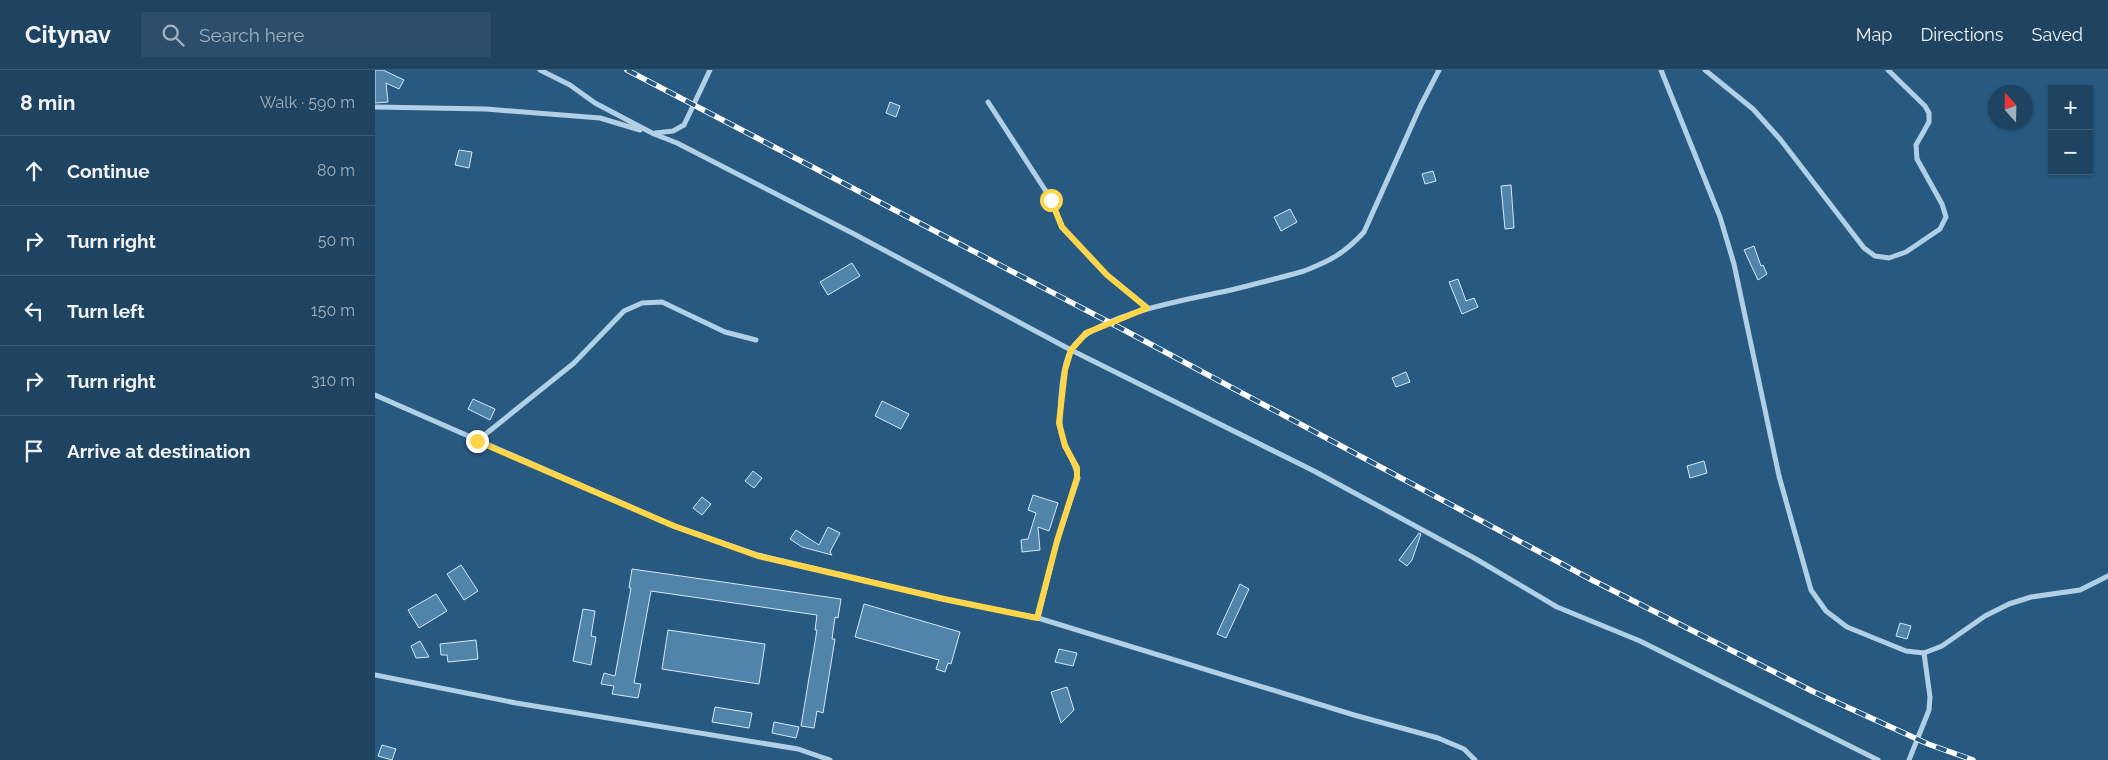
<!DOCTYPE html>
<meta charset="utf-8">
<style>
:root{--surface:#1e4461;--page:#2b4e6a;--text:#f1f3f6;--muted:#a1b0bd;--line:#3c5c76}
body{margin:0;font-family:Raleway,sans-serif;background:var(--page);color:var(--text)}
.controls{position:absolute;right:15px;top:15px;display:grid;overflow:hidden;border-radius:0px;box-shadow:0 1px 4px #0004}
.controls button{width:45px;height:45px;display:grid;place-items:center;padding:0;border:0;border-bottom:1px solid var(--line);background:var(--surface);color:var(--text);font:25px sans-serif}
.compass{position:absolute;left:1613px;top:15px;width:45px;height:45px;border-radius:50%;background:var(--surface);box-shadow:0 1px 4px #0004;rotate:340deg}
.stop{position:absolute;width:15px;height:15px;margin:-11px;border:4px solid #ffd54a;border-radius:50%;background:#fff}
.stop.end{background:#ffd54a;border-color:#fff;box-shadow:0 1px 5px #0008}
.list{margin:0;padding:0;list-style:none}
h2{display:flex;justify-content:space-between;align-items:center;height:65px;margin:0;padding:0 20px;font-size:21px}
h2 small{font-size:16px;font-weight:400;color:var(--muted)}
.list li{display:grid;grid-template-columns:32px 1fr auto;gap:15px;align-items:center;box-sizing:border-box;height:70px;padding:0 20px;border-top:1px solid var(--line)}
.list b{display:block;font-size:19px;white-space:nowrap}
.list em{font-size:16px;font-style:normal;color:var(--muted)}
.icon{flex:none;width:28px;height:28px;fill:none;stroke:currentColor;stroke-width:2;stroke-linecap:round;stroke-linejoin:round}
.map{position:relative;flex:none;width:1733px;height:690px;overflow:hidden}
header{display:flex;align-items:center;gap:30px;box-sizing:border-box;height:70px;padding:0 25px;background:var(--surface);border-bottom:1px solid var(--line)}
header strong{font-size:24px}
nav{display:flex;gap:28px;margin-inline-start:auto;font-size:18px}
.search{width:350px;height:45px;background:var(--page);display:flex;align-items:center;gap:12px;box-sizing:border-box;padding:0 18px;border-radius:0px;color:var(--muted);font-size:19px}
main{display:flex}
aside{flex:1;background:var(--surface)}
.map>svg:first-child{display:block}
</style>
<header>
<strong>Citynav</strong>
<div class="search"><svg class="icon" aria-label="search" viewBox="0 0 24 24"><circle cx="10" cy="10" r="6"/><path d="M15 15l6 6"/></svg>Search here</div>
<nav><a>Map</a><a>Directions</a><a>Saved</a></nav>
</header>
<main>
<aside>
<h2>8 min<small>Walk · 590 m</small></h2>
<ul class="list">
<li><svg class="icon" aria-label="ahead" viewBox="0 0 24 24"><path d="M12 20V5M6 11l6-6 6 6"/></svg><div><b>Continue</b></div><em>80 m</em></li>
<li><svg class="icon" aria-label="right" viewBox="0 0 24 24"><path d="M7 20v-9h11M14 6l5 5-5 5"/></svg><div><b>Turn right</b></div><em>50 m</em></li>
<li><svg class="icon" aria-label="left" viewBox="0 0 24 24"><path d="M17 20v-9H6M10 6l-5 5 5 5"/></svg><div><b>Turn left</b></div><em>150 m</em></li>
<li><svg class="icon" aria-label="right" viewBox="0 0 24 24"><path d="M7 20v-9h11M14 6l5 5-5 5"/></svg><div><b>Turn right</b></div><em>310 m</em></li>
<li><svg class="icon" aria-label="arrive" viewBox="0 0 24 24"><path d="M6 21V4h12l-3 4 3 4H6"/></svg><div><b>Arrive at destination</b></div></li>
</ul>
</aside>
<div class="map">
<svg width="1733" height="690" viewBox="0 0 1733 690">
<rect width="100%" height="100%" fill="#285a81"/>
<g fill="#5184a9" stroke="#d4e7f5">
<polygon points="0,0 8,0 29,10 24,19 11,13 13,32 0,33"/>
<polygon points="515,32 525,36 521,47 511,43"/>
<polygon points="84,80 97,82 94,98 80,95"/>
<polygon points="1058,101 1061,111 1050,114 1047,104"/>
<polygon points="1136,115 1139,158 1130,159 1126,116"/>
<polygon points="915,139 922,152 906,161 899,147"/>
<polygon points="1379,176 1386,196 1388,195 1392,204 1383,210 1369,180"/>
<polygon points="477,193 485,206 453,225 445,212"/>
<polygon points="1083,209 1091,231 1099,228 1103,237 1087,244 1074,212"/>
<polygon points="1031,302 1035,312 1021,317 1017,308"/>
<polygon points="98,329 120,339 115,350 93,339"/>
<polygon points="507,331 534,344 526,359 500,346"/>
<polygon points="1329,391 1332,403 1315,408 1312,396"/>
<polygon points="378,401 387,408 379,418 370,411"/>
<polygon points="658,425 683,433 674,461 663,457 665,480 647,482 646,470 653,469 661,443 653,440"/>
<polygon points="327,427 336,434 327,445 318,438"/>
<polygon points="453,457 465,463 455,482 457,485 427,477 415,469 421,460 444,475"/>
<polygon points="1044,463 1046,464 1037,490 1032,496 1024,490"/>
<polygon points="86,495 103,521 89,530 72,504"/>
<polygon points="257,499 466,529 463,548 460,547 457,569 460,569 448,643 442,641 439,658 426,656 442,560 440,560 442,545 276,521 259,613 266,614 263,628 237,624 239,616 226,614 229,603 240,606 256,518 254,518"/>
<polygon points="865,514 874,519 851,568 842,564"/>
<polygon points="61,524 72,541 44,558 33,540"/>
<polygon points="489,534 585,562 576,594 573,593 570,602 561,599 564,590 480,567"/>
<polygon points="208,539 220,541 216,566 221,567 216,595 198,591"/>
<polygon points="1525,553 1536,556 1532,569 1521,566"/>
<polygon points="293,560 390,574 384,614 287,599"/>
<polygon points="101,570 103,589 73,592 72,585 66,585 65,574"/>
<polygon points="45,571 54,587 41,588 36,576"/>
<polygon points="684,579 702,583 698,596 680,592"/>
<polygon points="692,617 699,640 686,653 676,622"/>
<polygon points="340,637 377,643 374,658 337,652"/>
<polygon points="399,652 424,657 421,668 397,663"/>
<polygon points="7,675 21,679 17,690 3,686"/>
</g>
<g fill="none" stroke-linecap="round" stroke-linejoin="round">
<g stroke="#b1d0e6" stroke-width="5">
<polyline points="165,0 195,15 220,33 279,64 302,73 479,164 696,280 939,401 1101,489 1182,537 1265,571 1503,690"/>
<polyline points="1286,0 1345,147 1359,194 1404,406 1436,520 1451,541 1472,557 1531,581 1549,583 1567,576 1610,546 1634,534 1656,527 1705,520 1733,506"/>
<polyline points="1330,0 1378,39 1405,69 1489,178 1500,186 1514,188 1531,182 1565,159 1571,147 1567,134 1542,89 1541,75 1554,52 1554,43 1550,36 1513,0"/>
<polyline points="613,32 676,129 687,157 732,205 773,238"/>
<polyline points="0,37 111,39 225,48 265,60"/>
<polyline points="280,63 298,61 309,55 335,0"/>
<polyline points="0,325 299,456 383,485 569,529 663,548 979,645 1063,668 1089,679 1100,690"/>
<polyline points="102,371 199,293 249,241 267,233 287,232 350,262 381,270"/>
<path d="M663,548L682,471L703,408C700,388 684,372 685,351C685,332 687,296 696,280C717,244 816,229 856,220C880,214 905,208 929,201C955,191 970,183 989,162L1045,37L1064,0"/>
<polyline points="0,605 141,633 423,679 455,690"/>
<polyline points="1534,690 1554,640 1555,627 1549,583"/>
</g>
<defs>
<polyline id="rail" points="252,0 749,260 1217,510 1439,622 1553,674 1598,690"/>
</defs>
<use href="#rail" stroke="#fff" stroke-width="5.5"/>
<use href="#rail" stroke="#285a81" stroke-width="4" stroke-dasharray="11" stroke-linecap="butt"/>
</g>
<g fill="none" stroke-linecap="round" stroke-linejoin="round">
<polyline stroke="#ffd54a" stroke-width="6" points="102,371 299,456 383,486 569,529 662,548 682,471 702,408 702,398 690,376 684,353 690,300 696,280 711,263 772,238 732,205 687,157 676,130"/>
</g>
</svg>
<div class="controls">
<button>+</button>
<button>−</button>
</div>
<svg class="compass" viewBox="-18 -18 36 36"><path d="M0-13l5 13h-10z" fill="#e53935"/><path d="M0 13l5-13h-10z" fill="#a1b0bd"/></svg>
<div class="stop" style="left:676px;top:130px"></div>
<div class="stop end" style="left:102px;top:371px"></div>
</div>
</main>
